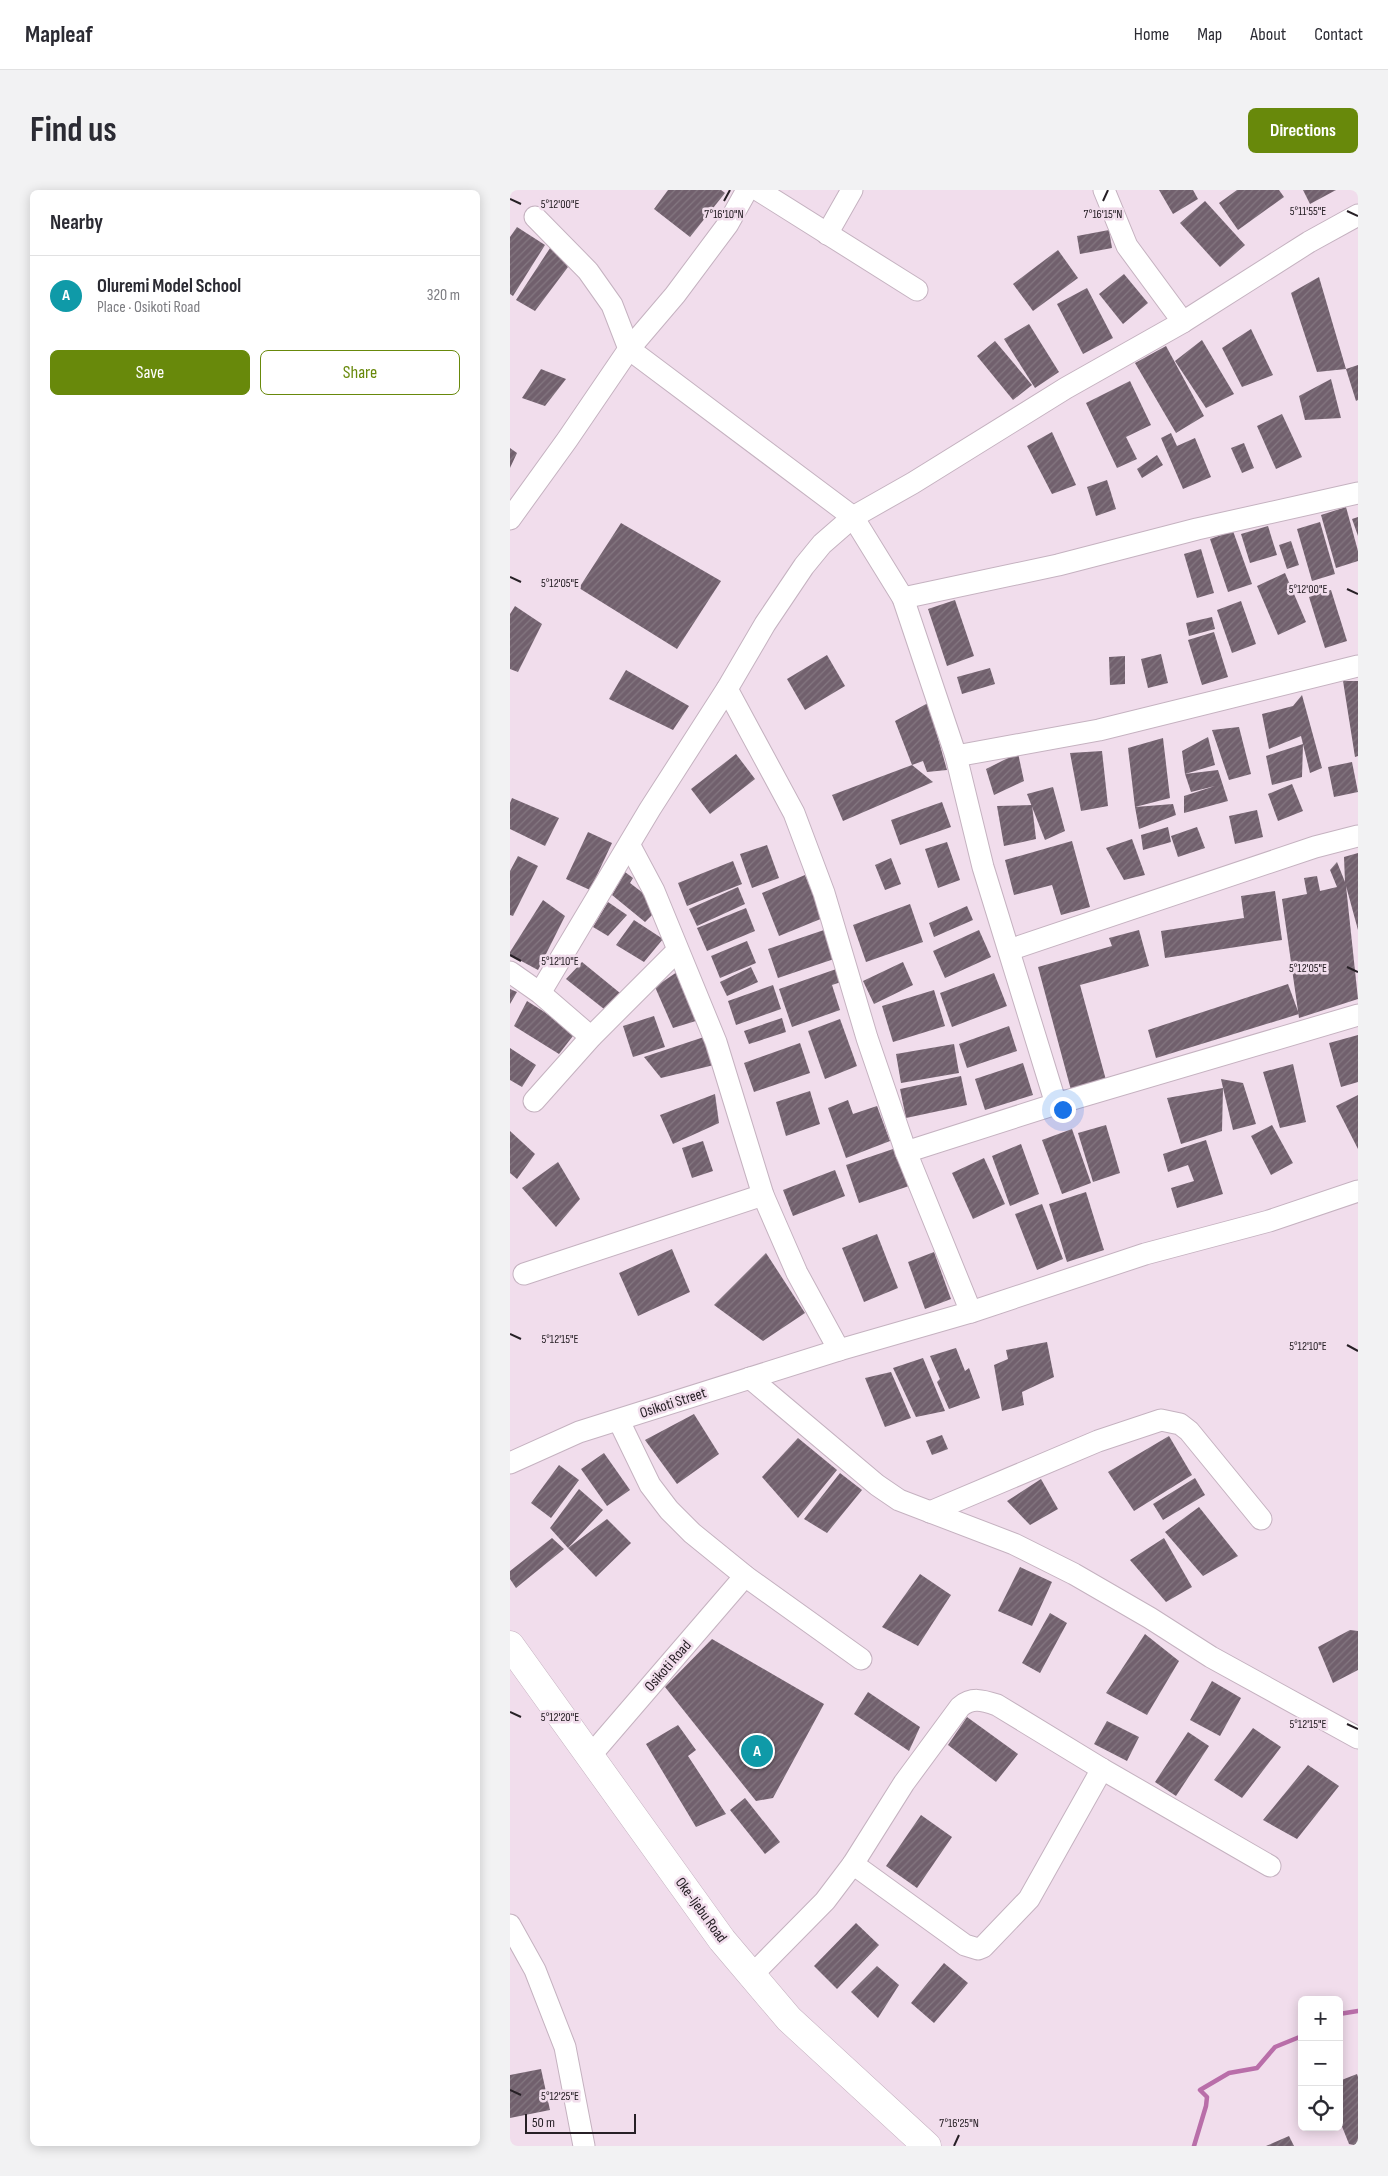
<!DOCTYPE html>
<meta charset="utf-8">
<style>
:root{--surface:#fff;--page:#f2f2f3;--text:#2b2b33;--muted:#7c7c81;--line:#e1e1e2;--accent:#68890b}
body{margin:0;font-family:"Sofia Sans Condensed",sans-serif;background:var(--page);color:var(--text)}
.controls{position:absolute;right:15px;bottom:15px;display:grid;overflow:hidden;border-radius:8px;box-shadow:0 2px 12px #0003}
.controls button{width:45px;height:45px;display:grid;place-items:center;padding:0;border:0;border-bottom:1px solid var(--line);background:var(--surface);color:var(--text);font:25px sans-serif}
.scale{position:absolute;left:15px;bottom:12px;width:111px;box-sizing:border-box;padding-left:5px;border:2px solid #272026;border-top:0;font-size:14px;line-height:18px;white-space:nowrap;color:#272026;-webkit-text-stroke:4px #f1ddec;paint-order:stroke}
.you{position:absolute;left:552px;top:919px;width:18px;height:18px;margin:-12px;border:4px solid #fff;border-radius:50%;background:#1a73e8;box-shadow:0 0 0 8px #1a73e833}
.badge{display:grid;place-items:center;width:32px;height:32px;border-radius:50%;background:var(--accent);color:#fff;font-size:16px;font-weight:700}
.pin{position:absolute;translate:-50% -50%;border:2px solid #fff;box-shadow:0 1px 5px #0006}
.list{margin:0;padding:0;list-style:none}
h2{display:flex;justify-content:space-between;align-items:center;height:65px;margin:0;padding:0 20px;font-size:21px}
h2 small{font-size:16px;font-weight:400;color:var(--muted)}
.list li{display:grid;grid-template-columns:32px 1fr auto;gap:15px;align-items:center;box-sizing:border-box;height:80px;padding:0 20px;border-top:1px solid var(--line)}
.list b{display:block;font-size:19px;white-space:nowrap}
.list p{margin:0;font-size:16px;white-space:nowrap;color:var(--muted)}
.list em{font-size:16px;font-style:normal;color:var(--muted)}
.actions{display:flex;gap:10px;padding:15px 20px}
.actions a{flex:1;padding:11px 0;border:1px solid var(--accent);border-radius:8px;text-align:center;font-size:18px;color:var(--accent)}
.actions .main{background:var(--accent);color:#fff}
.icon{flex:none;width:28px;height:28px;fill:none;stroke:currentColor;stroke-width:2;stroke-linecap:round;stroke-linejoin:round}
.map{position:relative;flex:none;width:848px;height:1956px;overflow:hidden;border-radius:8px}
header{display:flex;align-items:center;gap:30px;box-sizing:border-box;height:70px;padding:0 25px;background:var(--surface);border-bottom:1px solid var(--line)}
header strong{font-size:24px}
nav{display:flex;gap:28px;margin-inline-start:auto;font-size:18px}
.intro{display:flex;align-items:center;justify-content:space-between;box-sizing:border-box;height:120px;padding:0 30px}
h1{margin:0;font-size:35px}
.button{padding:12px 22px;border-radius:8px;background:var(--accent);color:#fff;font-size:18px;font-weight:700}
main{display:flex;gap:30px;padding:0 30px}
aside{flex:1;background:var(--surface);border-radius:8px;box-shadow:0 2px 12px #0003}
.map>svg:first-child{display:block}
</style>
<header>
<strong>Mapleaf</strong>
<nav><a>Home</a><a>Map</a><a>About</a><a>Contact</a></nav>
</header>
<div class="intro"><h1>Find us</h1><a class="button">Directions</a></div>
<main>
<aside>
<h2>Nearby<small></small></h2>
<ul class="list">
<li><span class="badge" style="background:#0f9aa8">A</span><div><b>Oluremi Model School</b><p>Place · Osikoti Road</p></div><em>320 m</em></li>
</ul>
<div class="actions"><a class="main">Save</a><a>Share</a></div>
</aside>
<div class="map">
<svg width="848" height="1956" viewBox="0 0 848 1956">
<defs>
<pattern id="building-hatch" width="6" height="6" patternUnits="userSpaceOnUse" patternTransform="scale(1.25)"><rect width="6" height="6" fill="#71606d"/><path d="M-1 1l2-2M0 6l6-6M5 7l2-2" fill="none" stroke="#847781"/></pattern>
</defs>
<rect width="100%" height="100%" fill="#f1ddec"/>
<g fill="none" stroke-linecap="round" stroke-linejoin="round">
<g stroke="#b96ea9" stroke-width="4.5">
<polyline points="829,1824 848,1821"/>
<polyline points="684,1956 696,1916 697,1907 690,1900 719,1883 747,1878 765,1857 792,1846"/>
</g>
</g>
<g fill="url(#building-hatch)">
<polygon points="158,0 211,0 215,3 180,47 144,19"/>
<polygon points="649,0 683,0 688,9 663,24"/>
<polygon points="727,0 769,0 774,7 728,40 709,13"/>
<polygon points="793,0 826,0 800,14"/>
<polygon points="695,11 735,55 710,77 670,33"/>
<polygon points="7,37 35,55 3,106 0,104 0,47"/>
<polygon points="599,40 602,58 570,64 567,46"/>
<polygon points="42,55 58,77 25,121 6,110"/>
<polygon points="548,60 568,88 523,121 503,94"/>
<polygon points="614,84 638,113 613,134 589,104"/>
<polygon points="809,87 836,179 848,175 848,210 846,211 836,179 807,182 781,103"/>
<polygon points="577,98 603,148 573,164 547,114"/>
<polygon points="519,134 549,182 525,198 494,149"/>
<polygon points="741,139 763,185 732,197 712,158"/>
<polygon points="692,150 724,204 696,218 665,171"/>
<polygon points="485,151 522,195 503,210 467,166"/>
<polygon points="656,156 694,226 666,243 625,173"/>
<polygon points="31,179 56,189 35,216 12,208"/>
<polygon points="821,189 831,228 795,230 789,206"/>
<polygon points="620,191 641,235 616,247 627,269 607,278 576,213"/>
<polygon points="772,224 792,267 766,279 747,236"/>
<polygon points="542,242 566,295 542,304 517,256"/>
<polygon points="661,243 667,256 685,248 701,287 673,299 651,248"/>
<polygon points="734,253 744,278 732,283 721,258"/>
<polygon points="0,258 7,263 0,278"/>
<polygon points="647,265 653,275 632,288 627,279"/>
<polygon points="597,290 606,319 586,326 577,297"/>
<polygon points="836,317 848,361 848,371 826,378 811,325"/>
<polygon points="848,327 848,346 842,329"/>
<polygon points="810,332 825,384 802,391 787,339"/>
<polygon points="111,333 211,391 167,459 69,398"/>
<polygon points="758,336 767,365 740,373 731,344"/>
<polygon points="723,341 742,394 718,402 700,349"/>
<polygon points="781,351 789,375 777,379 769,355"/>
<polygon points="691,359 704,403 687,408 674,364"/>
<polygon points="775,383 796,432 768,445 747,396"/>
<polygon points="821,400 837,451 815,458 799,407"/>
<polygon points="445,410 464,466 437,476 418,419"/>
<polygon points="731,411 746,454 722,463 707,420"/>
<polygon points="5,416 32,434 8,482 0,479 0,424"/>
<polygon points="702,427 705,439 679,446 676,433"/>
<polygon points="704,442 718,487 692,495 678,450"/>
<polygon points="651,464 658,493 638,498 631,469"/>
<polygon points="317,465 335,496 295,520 277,489"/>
<polygon points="615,466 615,494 600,495 599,467"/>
<polygon points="480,478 485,494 452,504 447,487"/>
<polygon points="116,480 179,516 163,540 99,509"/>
<polygon points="833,491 848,491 848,566 845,567"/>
<polygon points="792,505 812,578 800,583 791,546 759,559 752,524 783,516"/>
<polygon points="418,513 437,580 417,582 413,571 402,575 385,531"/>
<polygon points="729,537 741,584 719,590 702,540"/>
<polygon points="698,547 705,575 675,584 708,580 718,611 674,623 674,606 705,596 681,602 675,584 672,561"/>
<polygon points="653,548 660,608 625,617 663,614 666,625 629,639 625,617 618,558"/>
<polygon points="793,554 792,587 762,595 756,566"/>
<polygon points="592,561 598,616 571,621 560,563"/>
<polygon points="508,563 514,591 484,605 476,579"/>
<polygon points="226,564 245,589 200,624 181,599"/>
<polygon points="842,572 848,602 824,607 818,577"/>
<polygon points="402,575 423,592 333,631 322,605"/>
<polygon points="782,594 793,621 768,631 758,604"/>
<polygon points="543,597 555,641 535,650 517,604"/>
<polygon points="2,608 49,628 35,656 0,639 0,613"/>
<polygon points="432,612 441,637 390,655 381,630"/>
<polygon points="522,615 526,649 494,656 487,616"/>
<polygon points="747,620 753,647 725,654 719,626"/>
<polygon points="658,637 661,652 633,660 631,645"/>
<polygon points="687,637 695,658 668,667 661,646"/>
<polygon points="78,642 102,653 80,700 56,689"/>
<polygon points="622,649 635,685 614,690 596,658"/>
<polygon points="562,651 580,717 551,725 542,695 504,705 495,670"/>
<polygon points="437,652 450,690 428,698 415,659"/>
<polygon points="257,655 269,688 242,698 230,664"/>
<polygon points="848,663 848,740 836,696 848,809 789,828 772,709 797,704 794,688 807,686 810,701 827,697 820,680 827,672 835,692 834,667"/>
<polygon points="8,666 28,676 3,726 0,725 0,681"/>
<polygon points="381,668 391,694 375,700 365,675"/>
<polygon points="223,671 232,694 177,716 168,693"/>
<polygon points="115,682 123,688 120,693 142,710 145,722 135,732 102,705"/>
<polygon points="295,685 313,728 269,746 252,703"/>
<polygon points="228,697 235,714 187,736 179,719"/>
<polygon points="765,701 772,750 655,768 651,741 734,728 731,706"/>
<polygon points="33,710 55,726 28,780 0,765 0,762"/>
<polygon points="98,712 117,725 98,746 83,737"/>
<polygon points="400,714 413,752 356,772 343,735"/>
<polygon points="457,716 463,730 424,747 419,733"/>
<polygon points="236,718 245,741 197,761 187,738"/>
<polygon points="124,730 153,749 134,772 106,755"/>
<polygon points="314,740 324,769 268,788 258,759"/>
<polygon points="469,740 481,767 435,788 423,761"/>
<polygon points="629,740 639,776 570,795 596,890 561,900 528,777 602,756 599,748"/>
<polygon points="237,751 246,773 210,788 201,766"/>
<polygon points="72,772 110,803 94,819 56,789"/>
<polygon points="393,772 403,795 364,814 353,791"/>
<polygon points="241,777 248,792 217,806 210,792"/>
<polygon points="332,777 337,790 322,795 330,820 282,837 269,799"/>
<polygon points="167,782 189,830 163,838 145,797"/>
<polygon points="484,783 497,816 442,837 430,803"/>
<polygon points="778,794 789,824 646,868 638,840"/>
<polygon points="263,795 271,819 226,835 218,811"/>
<polygon points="0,799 7,802 0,814"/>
<polygon points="424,800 435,836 383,852 372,816"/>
<polygon points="17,811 66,842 49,864 4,836"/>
<polygon points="144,826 155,857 123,867 113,836"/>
<polygon points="272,828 276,842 239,854 234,841"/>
<polygon points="330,829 347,876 315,889 298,841"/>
<polygon points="499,836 507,861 457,878 449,854"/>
<polygon points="200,845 208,874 151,888 134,867"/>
<polygon points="848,845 848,892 831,897 819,853"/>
<polygon points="290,853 300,883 244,902 234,873"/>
<polygon points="444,854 449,883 391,893 386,864"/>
<polygon points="0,858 26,875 12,897 0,890"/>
<polygon points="513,873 523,905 475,920 465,889"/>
<polygon points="783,874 796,932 770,938 753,882"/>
<polygon points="451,886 457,915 396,928 390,899"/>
<polygon points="711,889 733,893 746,934 723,940 713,898 712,941 671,954 657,908 713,898"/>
<polygon points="300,901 310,934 276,946 266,912"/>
<polygon points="205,904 209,933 163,954 150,925"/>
<polygon points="848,905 848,959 826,916"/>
<polygon points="338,910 343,924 367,916 380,951 336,968 318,918"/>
<polygon points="596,935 610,983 583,992 568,943"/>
<polygon points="762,935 783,973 761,985 741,946"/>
<polygon points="562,939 581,993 552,1004 532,950"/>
<polygon points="0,941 25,964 7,989 0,983"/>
<polygon points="696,950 713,1004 667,1018 661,998 684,991 678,975 658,982 653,964"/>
<polygon points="193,951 203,981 182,988 172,958"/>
<polygon points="511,954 529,1004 500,1016 482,966"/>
<polygon points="386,958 399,996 349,1013 336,975"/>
<polygon points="474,968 495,1014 463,1029 442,983"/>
<polygon points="48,972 70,1009 46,1037 12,998"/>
<polygon points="325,980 335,1006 283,1026 273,1000"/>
<polygon points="576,1002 594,1060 557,1072 539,1014"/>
<polygon points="532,1014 553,1069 527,1080 505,1024"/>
<polygon points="367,1044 388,1098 354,1112 332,1058"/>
<polygon points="162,1059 180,1102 128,1126 109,1083"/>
<polygon points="424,1062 441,1109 415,1119 398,1072"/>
<polygon points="256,1063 295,1123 253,1151 204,1115"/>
<polygon points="537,1152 544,1187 512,1202 514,1215 492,1221 484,1175 498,1169 496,1160"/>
<polygon points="446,1158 455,1181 459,1178 470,1208 439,1219 427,1192 430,1189 420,1166"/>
<polygon points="413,1168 435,1221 406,1227 383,1178"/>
<polygon points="381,1182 401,1228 375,1237 355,1188"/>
<polygon points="184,1224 209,1264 167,1294 135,1250"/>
<polygon points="432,1245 438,1259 422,1265 416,1251"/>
<polygon points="659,1246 682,1285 624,1321 598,1282"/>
<polygon points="288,1248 327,1280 288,1328 252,1287"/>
<polygon points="94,1263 120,1300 97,1316 71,1279"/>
<polygon points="49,1275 69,1290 41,1328 21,1313"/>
<polygon points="330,1283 352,1300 317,1343 294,1329"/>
<polygon points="685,1288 695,1305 653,1330 643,1314"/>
<polygon points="531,1289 548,1319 520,1335 497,1311"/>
<polygon points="69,1299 93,1320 58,1358 40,1338"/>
<polygon points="689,1317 728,1366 693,1386 655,1342"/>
<polygon points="97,1329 121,1353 86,1387 58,1358"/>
<polygon points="42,1348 54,1359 6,1398 0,1389 0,1381"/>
<polygon points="654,1348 682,1397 656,1412 620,1370"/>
<polygon points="510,1377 542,1392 522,1436 488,1421"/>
<polygon points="410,1384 441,1405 408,1456 372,1437"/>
<polygon points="540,1423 557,1433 530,1483 512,1473"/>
<polygon points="840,1440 848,1441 848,1480 823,1493 808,1457"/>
<polygon points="635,1444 669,1471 637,1525 596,1503"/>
<polygon points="202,1449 314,1514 263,1608 246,1611 155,1497"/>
<polygon points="702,1491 731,1508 710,1546 680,1530"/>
<polygon points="358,1502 410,1537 399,1561 344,1524"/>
<polygon points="457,1527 508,1564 486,1592 438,1555"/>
<polygon points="597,1531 629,1547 617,1571 584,1554"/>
<polygon points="168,1535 186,1560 178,1566 216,1624 186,1637 136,1554"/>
<polygon points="743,1538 771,1557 732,1608 704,1590"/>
<polygon points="678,1542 699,1556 666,1606 645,1592"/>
<polygon points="798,1575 829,1596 787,1649 753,1630"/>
<polygon points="235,1608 270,1652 255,1664 220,1620"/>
<polygon points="411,1625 442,1647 407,1698 376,1676"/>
<polygon points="346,1733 369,1755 327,1799 304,1776"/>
<polygon points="434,1773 458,1793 424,1833 401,1813"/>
<polygon points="367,1776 389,1795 368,1828 341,1802"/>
<polygon points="31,1879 40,1920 0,1928 0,1885"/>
<polygon points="847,1884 848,1887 848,1956 839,1954 829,1929 829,1891"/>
<polygon points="779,1946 784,1956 756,1956"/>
</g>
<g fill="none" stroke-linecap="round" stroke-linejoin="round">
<defs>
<g id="minor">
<polyline points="248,0 407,100"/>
<polyline points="594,0 617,56 673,132"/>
<polyline points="25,27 78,81 102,115 119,159 343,327 393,408 446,566 473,677 546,914"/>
<polyline points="317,44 342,0"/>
<polyline points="0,329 57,250 119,159 165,105 218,34 237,0"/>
<polyline points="393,408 548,375 687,339 848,303"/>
<polyline points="446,566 589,540 848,476"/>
<polyline points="120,656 144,701 206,852 253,1005 287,1083 329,1160"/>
<polyline points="499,760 805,657 848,646"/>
<polyline points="0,782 30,803 81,847"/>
<polyline points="30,803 140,619 217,499 255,434 294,376 312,354 343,327 403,293 556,198 673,132 799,52 848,25"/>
<polyline points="24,911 81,847 167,761"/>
<polyline points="396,962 546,914 848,825"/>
<polyline points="14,1084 253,1005"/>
<polyline points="461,1122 635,1064 759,1031 848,1001"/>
<polyline points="240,1188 367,1295 389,1310 504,1354 564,1384 640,1428 701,1467 848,1548"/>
<polyline points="109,1231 140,1295 159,1320 182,1343 235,1386 351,1469"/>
<polyline points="0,1273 69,1242 329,1160 461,1122 396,962 357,848 314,703 284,623 217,499"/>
<polyline points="420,1322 588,1251 651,1230 670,1234 679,1241 751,1329"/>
<polyline points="81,1565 235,1386"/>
<polyline points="343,1674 455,1755 468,1759 473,1757 519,1709 592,1579"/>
<polyline points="0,1735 25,1780 55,1857 74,1956"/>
<path d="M242,1785L315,1711L343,1674L394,1593L450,1517C462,1507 472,1510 487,1515L592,1579L760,1676"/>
</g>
<polyline id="major" points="0,1455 212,1750 279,1829 417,1956"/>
</defs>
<use href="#minor" stroke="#c5b2c0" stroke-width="23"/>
<use href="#major" stroke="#c5b2c0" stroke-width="29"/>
<use href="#minor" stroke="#fff" stroke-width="21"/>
<use href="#major" stroke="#fff" stroke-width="28"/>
</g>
<path fill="none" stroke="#272026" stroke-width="2" d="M0,9L11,14M214,11L220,0M593,11L598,0M837,21L848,26M0,387L11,392M837,399L848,404M0,765L11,771M837,777L848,782M0,1144L11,1149M837,1155L848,1161M0,1522L11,1527M837,1534L848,1539M0,1900L11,1905M444,1956L449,1945"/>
<g text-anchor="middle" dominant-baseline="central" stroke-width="5" stroke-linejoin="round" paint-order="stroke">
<g font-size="15" fill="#272026" stroke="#f1ddec">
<text transform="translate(163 1213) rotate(-18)">Osikoti Street</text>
<text transform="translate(158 1476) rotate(-49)">Osikoti Road</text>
<text transform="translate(191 1720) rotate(54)">Oke-Ijebu Road</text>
</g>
</g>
<g font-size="12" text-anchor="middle" fill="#272026" stroke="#f1ddec" stroke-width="5" stroke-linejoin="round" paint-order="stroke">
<text x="50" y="18">5°12'00"E</text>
<text x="798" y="25">5°11'55"E</text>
<text x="214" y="28">7°16'10"N</text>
<text x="593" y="28">7°16'15"N</text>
<text x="50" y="397">5°12'05"E</text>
<text x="798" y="403">5°12'00"E</text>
<text x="50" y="775">5°12'10"E</text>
<text x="798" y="782">5°12'05"E</text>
<text x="50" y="1153">5°12'15"E</text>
<text x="798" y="1160">5°12'10"E</text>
<text x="50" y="1531">5°12'20"E</text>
<text x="798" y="1538">5°12'15"E</text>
<text x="50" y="1910">5°12'25"E</text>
<text x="449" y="1937">7°16'25"N</text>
</g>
</svg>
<div class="controls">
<button>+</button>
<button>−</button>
<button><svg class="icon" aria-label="locate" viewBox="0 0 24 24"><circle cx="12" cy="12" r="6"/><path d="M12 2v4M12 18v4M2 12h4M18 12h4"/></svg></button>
</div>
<div class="scale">50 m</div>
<div class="you"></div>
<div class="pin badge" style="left:247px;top:1561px;background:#0f9aa8">A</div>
</div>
</main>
